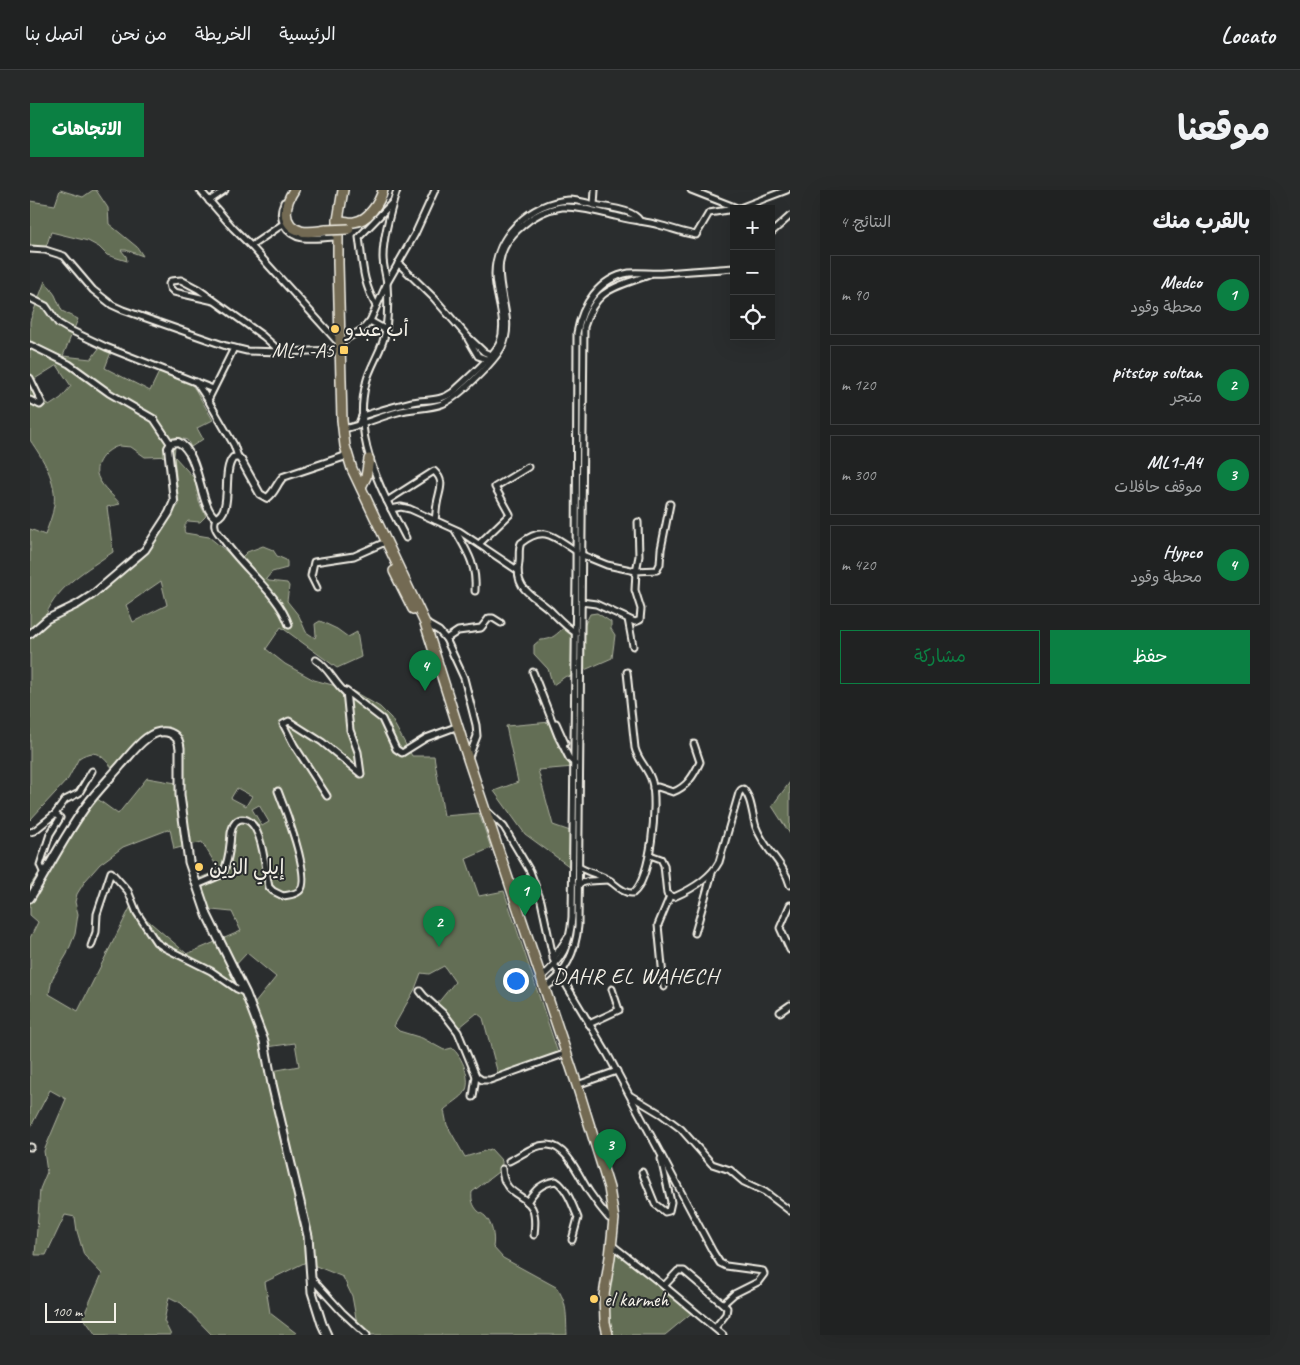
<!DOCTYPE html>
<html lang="ar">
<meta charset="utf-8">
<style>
:root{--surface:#202222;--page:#282a2a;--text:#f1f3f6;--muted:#a2a4a5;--line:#3d3f40;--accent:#0b8043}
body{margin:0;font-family:Caveat,"Playpen Sans Arabic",sans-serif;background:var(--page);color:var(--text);direction:rtl}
.controls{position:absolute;right:15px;top:15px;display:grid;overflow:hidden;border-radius:0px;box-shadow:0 5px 20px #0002}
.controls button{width:45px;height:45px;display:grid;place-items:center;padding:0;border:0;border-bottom:1px solid var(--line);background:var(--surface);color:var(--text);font:25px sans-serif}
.scale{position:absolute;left:15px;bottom:12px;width:71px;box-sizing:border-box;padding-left:5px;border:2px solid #f4f1e8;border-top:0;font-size:14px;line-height:18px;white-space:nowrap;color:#f4f1e8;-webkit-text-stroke:4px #2a2d2e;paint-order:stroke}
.you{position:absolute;left:485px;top:790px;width:18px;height:18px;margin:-12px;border:4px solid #fff;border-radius:50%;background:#1a73e8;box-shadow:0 0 0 8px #1a73e833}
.badge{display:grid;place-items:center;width:32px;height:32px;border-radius:50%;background:var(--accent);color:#fff;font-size:16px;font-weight:700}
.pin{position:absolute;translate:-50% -41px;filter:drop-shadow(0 1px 2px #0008)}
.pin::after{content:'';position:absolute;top:26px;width:18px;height:15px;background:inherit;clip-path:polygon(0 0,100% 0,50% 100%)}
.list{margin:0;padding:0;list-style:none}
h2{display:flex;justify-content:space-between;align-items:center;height:65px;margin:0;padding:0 20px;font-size:21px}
h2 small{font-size:16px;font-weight:400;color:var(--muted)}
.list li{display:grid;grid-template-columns:32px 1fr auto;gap:15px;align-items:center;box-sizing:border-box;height:80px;margin:0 10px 10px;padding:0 10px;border:1px solid var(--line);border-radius:0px}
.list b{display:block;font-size:19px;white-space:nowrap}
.list p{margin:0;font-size:16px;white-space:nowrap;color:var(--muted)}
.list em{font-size:16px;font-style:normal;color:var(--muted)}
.actions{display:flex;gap:10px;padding:15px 20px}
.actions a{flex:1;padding:11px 0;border:1px solid var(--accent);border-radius:0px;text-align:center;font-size:18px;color:var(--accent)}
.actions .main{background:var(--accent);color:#fff}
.icon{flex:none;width:28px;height:28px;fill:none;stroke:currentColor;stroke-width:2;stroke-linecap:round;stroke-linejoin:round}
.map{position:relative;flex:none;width:760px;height:1145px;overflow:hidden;direction:ltr;border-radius:0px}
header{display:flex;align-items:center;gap:30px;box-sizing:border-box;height:70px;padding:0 25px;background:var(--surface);border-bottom:1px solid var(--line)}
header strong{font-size:24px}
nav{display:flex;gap:28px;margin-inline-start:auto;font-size:18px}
.intro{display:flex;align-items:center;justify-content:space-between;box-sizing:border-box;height:120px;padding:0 30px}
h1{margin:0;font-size:35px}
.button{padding:12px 22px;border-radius:0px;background:var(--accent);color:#fff;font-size:18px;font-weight:700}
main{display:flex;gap:30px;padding:0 30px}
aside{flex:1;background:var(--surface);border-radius:0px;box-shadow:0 5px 20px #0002}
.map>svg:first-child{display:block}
</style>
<header>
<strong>Locato</strong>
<nav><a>الرئيسية</a><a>الخريطة</a><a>من نحن</a><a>اتصل بنا</a></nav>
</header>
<div class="intro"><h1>موقعنا</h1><a class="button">الاتجاهات</a></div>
<main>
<aside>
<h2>بالقرب منك<small>النتائج: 4</small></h2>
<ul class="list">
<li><span class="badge">1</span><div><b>Medco</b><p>محطة وقود</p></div><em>90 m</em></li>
<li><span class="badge">2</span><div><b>pitstop soltan</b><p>متجر</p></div><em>120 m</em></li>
<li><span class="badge">3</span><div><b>ML1-A4</b><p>موقف حافلات</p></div><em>300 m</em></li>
<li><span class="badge">4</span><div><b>Hypco</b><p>محطة وقود</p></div><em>420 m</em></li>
</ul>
<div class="actions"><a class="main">حفظ</a><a>مشاركة</a></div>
</aside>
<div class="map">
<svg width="760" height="1145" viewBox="0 0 760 1145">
<rect width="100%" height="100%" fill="#2a2d2e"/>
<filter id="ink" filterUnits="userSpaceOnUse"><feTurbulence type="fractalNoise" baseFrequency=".02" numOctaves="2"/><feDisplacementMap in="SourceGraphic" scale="10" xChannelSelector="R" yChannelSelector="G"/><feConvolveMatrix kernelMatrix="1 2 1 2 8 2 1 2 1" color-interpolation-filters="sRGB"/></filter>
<g filter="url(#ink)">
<g fill="#636e54" stroke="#acb09e" fill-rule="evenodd">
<polygon points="30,0 53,7 63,0 66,0 78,18 79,34 107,57 113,66 96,60 91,60 96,66 97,71 77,65 69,57 58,51 21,42 15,60 0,61 0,11 25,15"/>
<path d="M15,91L25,105L32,121L48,129L33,166L61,169L70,157L81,162L75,178L120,201L130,180L161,194L165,199L183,230L167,238L173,249L161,257L157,250L146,247L144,266L165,289L169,312L176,326L170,332L158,331C155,334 153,339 155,343L179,347L207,370H209L217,362L233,356L243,360L247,366L256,370L257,372V378L242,382L236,389L239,391L257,393L259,396L257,411L269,426L276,442L285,448L286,445L285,434L290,431L307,439L318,447L327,442L331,467L307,478L251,437L236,459L255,474L284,490L321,500L350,517L361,528L382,566H404L414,626L449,623L461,658L436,669L449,706L474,701L528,863L468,884L453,828L447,823L430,837L402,820L425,792L414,776L399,784L391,783L385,799L364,836L369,841L392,848L414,860L422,858C432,866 442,890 435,902C433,907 419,915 414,920L417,935L435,967L461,959L472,971V979L442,1002C441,1009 443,1016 448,1021C449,1022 454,1025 455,1026C462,1033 465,1047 463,1057L473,1068L526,1097C538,1112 536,1127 537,1145H334L328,1139L322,1106L313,1087L276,1072L235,1092L240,1123L266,1143L265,1145H182L151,1113L139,1107L134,1131L141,1145H66L53,1127L72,1084L54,1065L47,1041L45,1027L35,1025L16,1065H5L10,999L17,982L14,961L36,909L20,900L0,938V748L8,732L0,725V696L31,649L62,605L88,624L117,588L146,593L152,558L145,549L135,545L121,547L85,581C74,569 68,556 49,568L38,589L0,630V339L15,345C18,336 23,325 24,315C27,291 13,269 0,250V131ZM27,175L41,196L31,208L19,216L3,190ZM89,256L101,257L115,267L144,266L149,315C139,325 131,337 122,347C94,379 62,416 21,428L16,425C27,396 58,379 83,362L77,317L90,314C84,306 73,298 69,289C61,275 76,259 89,256ZM131,391L137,415L103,432L96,415ZM207,598L222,606L216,616L201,608ZM229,615L239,632L232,636L222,619ZM140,639L144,659L172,652L189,680L163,691L172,719L202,722L211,741L157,764L101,716L48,821L19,804L22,789L37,764L45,744L48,724L45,712L47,704L55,691L70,674L93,657ZM217,763L246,787L221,818L201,780ZM265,853L269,876L242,881L237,857Z"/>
<path d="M567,423L581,432V439L585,445L582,468L550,482L543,487L536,486L523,495L518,479L504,464V455L510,450C523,450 526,444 536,436L552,440L560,424Z"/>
<polygon points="521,532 544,577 508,580 523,635 543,642 540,677 495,644 464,601 488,592 476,536"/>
<polygon points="760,592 760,644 742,616"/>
<polygon points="586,1059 664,1121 635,1145 574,1145 572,1139"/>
</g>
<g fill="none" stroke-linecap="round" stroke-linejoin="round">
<polyline stroke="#484a4a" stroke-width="5" stroke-dasharray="5 2.5" stroke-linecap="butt" points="472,979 479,971"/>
<defs>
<g id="minor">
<polyline points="170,0 203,38 221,56 306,150"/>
<path d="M367,0C361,19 353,47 353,67C353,76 356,85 357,94C358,108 358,125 356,139C354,158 340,175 336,193C322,248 351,300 376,348"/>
<polyline points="661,0 707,18"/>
<polyline points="179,11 195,0"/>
<path d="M254,12C247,28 255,45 273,48C283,49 294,48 304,47"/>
<polyline points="564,15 565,0"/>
<polyline points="707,19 757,0"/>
<polyline points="741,43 760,26"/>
<polyline points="221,56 253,34"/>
<polyline points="0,59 15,60 34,66 63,100 82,115 93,120 196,156 217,161 251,162 307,160"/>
<polyline points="368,73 404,108 437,146 454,162 463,166"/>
<polyline points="0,108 16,116 28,133 38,139 76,157 183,199"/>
<polyline points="184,111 144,102 140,98 139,94 141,91 151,90 168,99 233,146 251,162"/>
<path d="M346,116C332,90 333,75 329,47L362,13"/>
<polyline points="340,131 356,140"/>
<polyline points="438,149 448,166 459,170"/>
<polyline points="311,152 333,139 340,131 357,93 385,44 405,0"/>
<polyline points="0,155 39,174 79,203 124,229 140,253"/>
<polyline points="204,158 178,210 204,255 208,267"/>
<polyline points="0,188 12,213 10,215 0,210"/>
<polyline points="166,192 178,210"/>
<path d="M328,236L332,226C349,221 365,216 382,212C397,209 410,212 423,202C434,191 466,165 470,152C478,130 465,107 465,84C465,46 501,12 539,10C547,10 557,13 565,15C578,18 603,19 610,31"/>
<path d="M313,239C333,235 349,227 368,222C382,218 398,219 412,214C428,208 464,172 472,157C491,119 443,76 492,36C503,26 517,19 532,17C549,16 568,22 585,26C599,30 614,31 629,35C641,38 653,43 666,45L679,23L704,19"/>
<path d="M357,311L404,281C416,292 409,300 407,314C406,319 406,325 405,330"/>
<polyline points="361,319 371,317 380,319 429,341 487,380"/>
<path d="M186,328C185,331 184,333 185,336C185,340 190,345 193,349C211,377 249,404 259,435"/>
<path d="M425,340C437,361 447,375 445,401"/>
<polyline points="449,354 480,324 465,297 498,277"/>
<polyline points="550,364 577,375 606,381 609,366 608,332"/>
<polyline points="287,398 281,386 284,372 324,366 351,354"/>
<polyline points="551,412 566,414 605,432 610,430 611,419 605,400 606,381 627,380 630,374 631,359 640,314"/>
<polyline points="598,429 603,456"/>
<polyline points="395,433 409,441 416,449 428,441 451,438 459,428 463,428 471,433"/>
<path d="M546,443C536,437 528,428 520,420C502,404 484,400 489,372C490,365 488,359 491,353C515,334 525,348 546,361"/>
<polyline points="416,449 434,488 446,535 447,546 438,569"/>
<path d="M286,470C299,478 304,493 316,503"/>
<polyline points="503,482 528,546 539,568 545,574"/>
<polyline points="526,533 535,553"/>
<path d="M623,598L628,597L643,602C657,597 664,585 670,572L664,554"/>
<polyline points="297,606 264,555 253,534 259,531 292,552 331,584 328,562 320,540 316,501 352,529 366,559 372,563 396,548 423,538"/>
<polyline points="455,619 474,637 500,681 511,711 525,776 578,865 683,1062 690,1073 696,1076 733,1081 734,1084 728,1092 704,1104 693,1114 654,1081 648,1081 634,1096"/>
<polyline points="25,624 35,610 49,603 62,581"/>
<polyline points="0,642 4,641 25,624 30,628 20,644 10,675 14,684"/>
<path d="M620,665L631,669L634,675L637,704L644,707C660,700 680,689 689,672L709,603L711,600L713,599C722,608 722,625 726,637C734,659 754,673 760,695"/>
<path d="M549,677C558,683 569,684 579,690C586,695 594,704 603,703C621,690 628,613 622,592C619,579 608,571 605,558L597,482"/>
<polyline points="548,694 559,691 578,690"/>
<path d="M167,695L193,684C197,674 199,665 200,654C201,649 200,644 202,639C203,634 207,629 212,629C233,629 235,681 239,697L243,701L253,706C258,705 267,705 271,699C280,685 255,618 248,601"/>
<polyline points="760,715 750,738 760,760"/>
<polyline points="665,743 682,683"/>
<polyline points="61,756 66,742 67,724 81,682 98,701 107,723 126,752 135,758 181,781 207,799 216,803"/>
<polyline points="523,769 538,747"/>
<path d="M511,788C532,769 540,757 542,727L546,383L547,143C552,115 569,88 599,83C610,82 623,84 634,83C657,81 681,80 704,78"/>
<polyline points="634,797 628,735 640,706"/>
<path d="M514,798C535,787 546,759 548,736L554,137C566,97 585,98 619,85"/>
<polyline points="390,801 394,806 415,825 428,842 446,886 452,890 460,890 531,865"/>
<polyline points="750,822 760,815"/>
<polyline points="559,834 589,820 582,799"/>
<polyline points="547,895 587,881"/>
<polyline points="601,906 631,924 651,939 682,974 700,980 714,992 735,1002 760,1021"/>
<polyline points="443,907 446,886"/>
<polyline points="0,957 1,957"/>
<path d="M479,971C491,966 504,954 518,955C538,956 550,989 560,1003C566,1012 572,1020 579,1028"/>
<path d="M472,979C474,1007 494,1002 502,1018C506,1026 505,1036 504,1045"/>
<polyline points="612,982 625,1014 635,1022 639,1021 641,1012 631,969"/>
<path d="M497,1012C505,1000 511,993 526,991C537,998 543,1016 548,1028L542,1050"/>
<polyline points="582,1055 634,1096 693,1145"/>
<polyline points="282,1089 312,1122 337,1145"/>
<polyline points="685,1138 696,1124 697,1118 693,1114"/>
</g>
<path id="tertiary" d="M0,444L17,429L48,414L62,405L115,360L139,323L144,311L138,258L141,253L148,252C171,263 169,319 186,328C204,321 191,282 203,268L208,267L211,270L230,304L237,308C244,304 247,293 253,287L313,267L317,263"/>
<path id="secondary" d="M0,708C19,677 35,645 56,616C67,601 80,588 91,575C103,562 120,536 140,543C147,546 149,550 150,558V605L159,672L177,725L216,804L234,851L242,894L278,1046L282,1102L292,1134L297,1145"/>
<g id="motorway">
<path d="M264,0C255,13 250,35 271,41C279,43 288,41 296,40"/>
<polyline points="313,0 308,30 308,73 312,230 315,256 322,279 395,433 438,569 547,895 579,998 584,1029 580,1067 574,1105 575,1132 578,1145"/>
<path d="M308,30C313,31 320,33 324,32C338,31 350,12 353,0"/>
<polyline points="331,297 336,287 339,269"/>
<polyline points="364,381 383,419"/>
</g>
</defs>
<use href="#minor" stroke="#f4f1e8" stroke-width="9"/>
<use href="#tertiary" stroke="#f4f1e8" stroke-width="10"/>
<use href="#secondary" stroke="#f4f1e8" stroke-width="11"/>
<use href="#motorway" stroke="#f4f1e8" stroke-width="12"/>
<use href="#minor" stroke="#2a2d2e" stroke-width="5"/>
<use href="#tertiary" stroke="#2a2d2e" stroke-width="6"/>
<use href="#secondary" stroke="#2a2d2e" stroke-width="7"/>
<use href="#motorway" stroke="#736b52" stroke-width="9"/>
<defs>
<polyline id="motorway-bridge" points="296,40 319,39"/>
</defs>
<use href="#motorway-bridge" stroke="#f4f1e8" stroke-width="12" stroke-linecap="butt"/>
<use href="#motorway-bridge" stroke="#736b52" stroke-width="9"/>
</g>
</g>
<g fill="#ffd166" stroke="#2a2d2e" stroke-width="2">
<circle cx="305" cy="139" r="5"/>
<rect x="309" y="155" width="10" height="10" rx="2.5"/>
<circle cx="169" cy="677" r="5"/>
<circle cx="564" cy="1109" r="5"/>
</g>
<g text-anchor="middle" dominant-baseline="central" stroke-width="4" stroke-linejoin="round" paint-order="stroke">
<g font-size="20" fill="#f4f1e8" stroke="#2a2d2e" text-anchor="start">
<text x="315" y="139">أب عبدو</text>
<text x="304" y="160" text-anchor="end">ML1 -A5</text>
<text x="179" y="677">إيلي الزين</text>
<text x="574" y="1109">el karmeh</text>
</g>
<g font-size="22" letter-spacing="1" fill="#f4f1e8" stroke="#2a2d2e">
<text x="606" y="786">DAHR EL WAHECH</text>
</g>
</g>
</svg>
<div class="controls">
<button>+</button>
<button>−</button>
<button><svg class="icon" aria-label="locate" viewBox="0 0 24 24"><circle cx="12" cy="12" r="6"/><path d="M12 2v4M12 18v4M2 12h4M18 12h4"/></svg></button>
</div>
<div class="scale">100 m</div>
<div class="you"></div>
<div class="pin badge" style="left:495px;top:726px">1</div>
<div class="pin badge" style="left:409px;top:757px">2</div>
<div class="pin badge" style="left:580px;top:980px">3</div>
<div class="pin badge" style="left:395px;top:501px">4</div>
</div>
</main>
